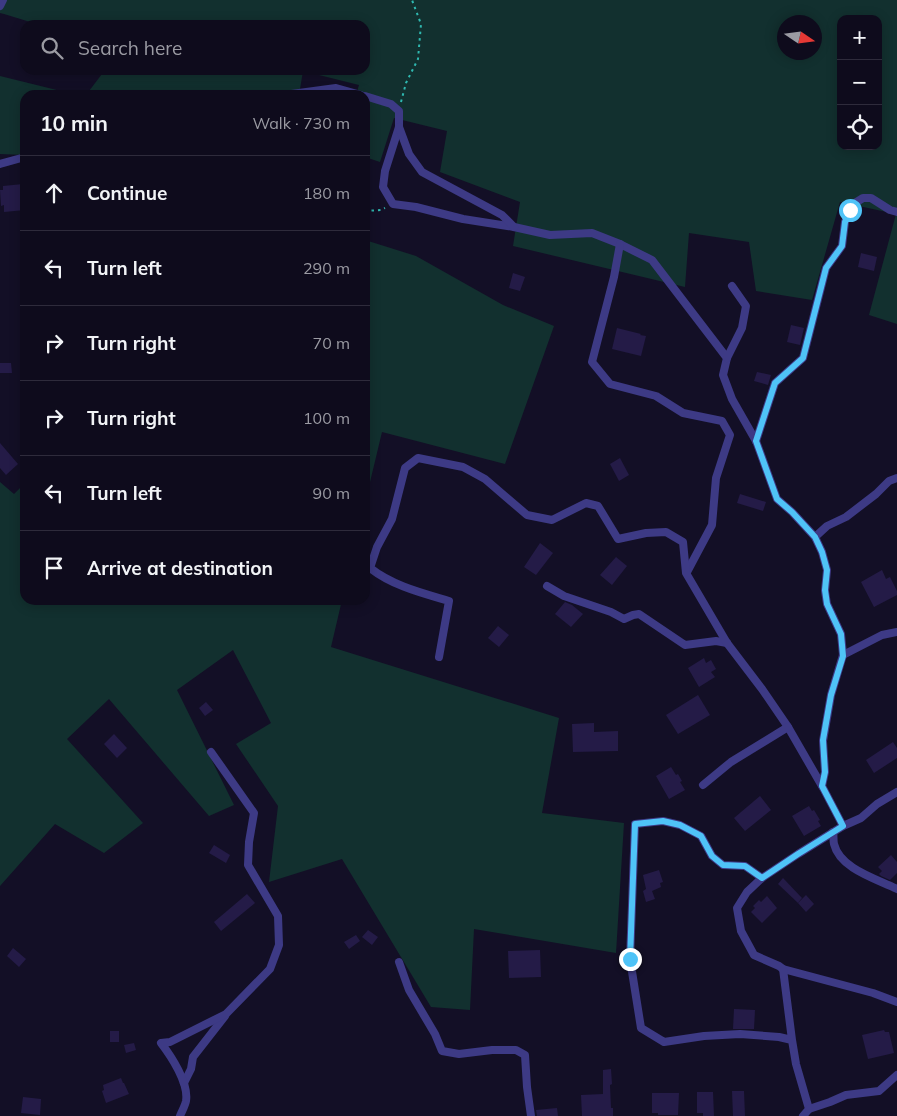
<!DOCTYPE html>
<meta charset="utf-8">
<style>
:root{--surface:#0e0b1c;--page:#171425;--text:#f1f3f6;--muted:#9b9ba3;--line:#2e2b3b}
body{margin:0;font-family:Mulish,sans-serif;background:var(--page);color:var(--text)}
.controls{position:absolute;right:15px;top:15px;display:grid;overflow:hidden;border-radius:10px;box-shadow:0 2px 12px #0003}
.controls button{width:45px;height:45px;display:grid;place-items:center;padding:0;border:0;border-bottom:1px solid var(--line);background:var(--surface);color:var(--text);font:25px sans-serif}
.compass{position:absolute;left:777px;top:15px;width:45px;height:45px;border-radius:50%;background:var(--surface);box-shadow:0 2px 12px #0003;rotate:103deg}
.stop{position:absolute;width:15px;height:15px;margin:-11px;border:4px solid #4fc3f7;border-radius:50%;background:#fff}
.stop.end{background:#4fc3f7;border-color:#fff;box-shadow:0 1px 5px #0008}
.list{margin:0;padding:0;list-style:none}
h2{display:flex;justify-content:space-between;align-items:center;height:65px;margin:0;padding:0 20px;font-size:21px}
h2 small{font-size:16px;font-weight:400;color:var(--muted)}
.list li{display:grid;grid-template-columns:32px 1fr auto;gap:15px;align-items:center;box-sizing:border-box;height:75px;padding:0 20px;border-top:1px solid var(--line)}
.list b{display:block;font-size:19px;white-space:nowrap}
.list em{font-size:16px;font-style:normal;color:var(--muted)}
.icon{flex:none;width:28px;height:28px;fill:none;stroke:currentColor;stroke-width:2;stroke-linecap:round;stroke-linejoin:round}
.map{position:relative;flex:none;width:897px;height:1116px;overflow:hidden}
.search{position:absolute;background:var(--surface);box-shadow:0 2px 12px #0003;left:20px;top:20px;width:350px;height:55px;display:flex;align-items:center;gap:12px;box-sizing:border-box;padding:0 18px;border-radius:15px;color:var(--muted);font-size:19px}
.panel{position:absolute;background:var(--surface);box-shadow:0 2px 12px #0003;left:20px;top:90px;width:350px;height:515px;border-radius:15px}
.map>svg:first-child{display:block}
</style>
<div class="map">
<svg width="897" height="1116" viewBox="0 0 897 1116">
<rect width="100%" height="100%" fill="#130f26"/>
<g fill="#12302f" fill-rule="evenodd">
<path d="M0,0H897V324L869,315L896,214L840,202L812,300L756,291L749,242L689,233L685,287L513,246L520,202L440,172L447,131L394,118L380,162L365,157V95H356L359,85L303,71L299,95H86L105,70H365V25H40L4,14L0,13ZM841,19H878V146H841ZM784,22H814V52H784Z"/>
<polygon points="0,76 77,95 25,95 25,155 0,154"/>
<polygon points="365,240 416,256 503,305 554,326 505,464 382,432 365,503"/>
<polygon points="0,482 14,494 25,483 25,600 342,600 331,647 559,718 542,813 624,823 616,953 474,929 470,1010 431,1007 342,859 269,882 278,806 236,744 271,723 233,650 177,690 234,805 209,816 109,699 67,739 143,823 104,853 55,824 0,886"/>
</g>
<g fill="#241b47">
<polygon points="23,184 25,210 4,212 4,205 1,206 0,190 3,190 3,186"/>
<polygon points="861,253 877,257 874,271 858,267"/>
<polygon points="513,273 525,277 520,291 509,288"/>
<polygon points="791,325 804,328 800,345 787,342"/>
<polygon points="617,328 641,334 640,335 646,336 641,356 612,349"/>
<polygon points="0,363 11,363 12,373 0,373"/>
<polygon points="757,372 771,375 768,385 754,381"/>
<polygon points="0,443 18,464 6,475 0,468"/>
<polygon points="620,458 629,475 619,481 610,464"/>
<polygon points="740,494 766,502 763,511 737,503"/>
<polygon points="540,543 553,553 536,575 524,567"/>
<polygon points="616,557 627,566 612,585 600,575"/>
<polygon points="882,570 886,579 890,577 897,591 897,595 874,607 861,582"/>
<polygon points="565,602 572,605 583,614 571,627 555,614"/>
<polygon points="498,626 509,635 499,647 488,638"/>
<polygon points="704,658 706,663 711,660 716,669 711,672 715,677 699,687 688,668"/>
<polygon points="698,695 710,715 678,734 666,715"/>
<polygon points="206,702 213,710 205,716 199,708"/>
<polygon points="594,723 594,732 618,731 618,751 573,752 572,724"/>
<polygon points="114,734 127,748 117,758 104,744"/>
<polygon points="893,742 897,748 897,758 874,773 866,760"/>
<polygon points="671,767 676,775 678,774 682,781 680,782 685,790 669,799 656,776"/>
<polygon points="760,796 771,810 745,831 734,818"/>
<polygon points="809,806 812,811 814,810 820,820 818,821 821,826 804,836 792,816"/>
<polygon points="214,845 230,855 226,863 209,853"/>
<polygon points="891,855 897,862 897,873 890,880 881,876 879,874 882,871 878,867"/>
<polygon points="659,870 663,882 660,883 661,887 652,891 655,899 646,902 643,891 646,889 643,875"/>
<polygon points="783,878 802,898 798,903 778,884"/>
<polygon points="247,894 255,903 221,931 214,922"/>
<polygon points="806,895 814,904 806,912 798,903"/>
<polygon points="767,896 777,908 762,923 751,912 755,908 753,906 759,900 761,902"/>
<polygon points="368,930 378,937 372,945 362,937"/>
<polygon points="356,935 360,941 349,949 344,942"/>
<polygon points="13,948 26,959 19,967 7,956"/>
<polygon points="540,950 541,977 509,978 508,951"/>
<polygon points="734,1009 755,1010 754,1029 733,1029"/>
<polygon points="884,1030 885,1032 889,1032 894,1053 868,1059 862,1035"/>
<rect x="110" y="1031" width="9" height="11"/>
<polygon points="134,1043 136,1050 126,1053 124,1045"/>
<polygon points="611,1069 612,1084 610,1085 611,1108 613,1108 613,1116 582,1116 581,1095 603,1094 603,1070"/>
<polygon points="121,1078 123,1083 124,1083 129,1094 106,1103 102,1091 104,1090 103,1085"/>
<polygon points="732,1091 744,1091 745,1116 733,1116"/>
<polygon points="697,1092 713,1092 714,1116 703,1116 703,1113 697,1113"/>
<polygon points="652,1093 679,1093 678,1115 658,1115 658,1113 652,1113"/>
<polygon points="23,1097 41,1099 40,1115 21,1113"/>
<polygon points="557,1108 558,1116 537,1116 536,1110"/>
</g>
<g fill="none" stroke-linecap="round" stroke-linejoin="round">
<g stroke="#2fb8b0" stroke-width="2" stroke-dasharray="2.5 4" stroke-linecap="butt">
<polyline points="401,102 406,83 418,59 421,24 412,0"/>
<polyline points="365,211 381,210 385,208"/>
</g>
<g stroke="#3d3a85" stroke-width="8">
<polyline points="0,6 3,0"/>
<polyline points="284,95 336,88 361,95"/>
<polyline points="365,96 391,104 399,111 399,127 385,171 383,187 393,204 416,207 463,219 514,227 550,235 592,233 620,244 652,260 727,358 723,375 732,399 756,441 777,499 792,512 815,537 822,552 827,570 825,591 827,604 841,634 843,655 831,695 823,741 825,772 822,786 843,826"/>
<polyline points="399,127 409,154 422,172 502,215 514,227"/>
<polyline points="0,164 25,157"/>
<polyline points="620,244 614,277 592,362 610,384 656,396 683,413 722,421 730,435 716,478 712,525 687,572"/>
<polyline points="727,358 742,328 746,306 732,286"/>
<polyline points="756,441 775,383 803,358 826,268 842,246 845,222 850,210 855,203 863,198 871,198 890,210 897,212"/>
<polyline points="815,537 827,526 846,517 876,494 889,481 897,478"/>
<polyline points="547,586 564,596 611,612 624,619 633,615 639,614 685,645 716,641 727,643"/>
<polyline points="843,655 882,635 897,632"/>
<path d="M439,657L449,601C422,593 393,586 370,568L377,547L392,519L405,468L418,458L463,467L485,479L527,515L552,520L586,503L598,506L618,539L646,533L666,532L683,542L686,573L727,643L762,689L788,727L822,786"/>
<polyline points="703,785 731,762 788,727"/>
<path d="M833,832C834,836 833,840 834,844C840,869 877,879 897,889"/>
<polyline points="762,878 798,854 843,826 861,818 877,804 897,792"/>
<polyline points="399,962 409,990 435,1034 442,1051 459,1054 492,1050 516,1050 525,1055 527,1087 531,1116"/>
<polyline points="783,969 873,993 897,1002"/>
<polyline points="792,1040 783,969 779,966 754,955 741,931 737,908 747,892 762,878 745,866 723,865 712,856 701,836 680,825 663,821 635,824 630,959 641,1028 664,1042 704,1036 740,1034 779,1037 792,1040 796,1064 809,1109 803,1116"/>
<polyline points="184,1083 191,1069 193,1057 225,1016"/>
<polyline points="809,1109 830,1102 846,1095 879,1091 897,1075"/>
<path d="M180,1116C182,1111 185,1106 186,1101C189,1083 171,1056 161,1043L170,1042L226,1014L270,969L279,945L278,916L248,865L249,842L254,813L211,752"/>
</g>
</g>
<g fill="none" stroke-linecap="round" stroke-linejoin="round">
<polyline stroke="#4fc3f7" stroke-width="6" points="630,959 635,824 663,821 680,825 701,836 712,856 723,865 745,866 762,878 798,854 843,826 822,786 825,772 823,740 831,695 843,656 841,634 827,604 825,590 827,570 822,552 815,537 792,512 777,499 756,441 775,383 803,358 826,268 842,246 845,222 850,210"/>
</g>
</svg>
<div class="controls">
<button>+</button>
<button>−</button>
<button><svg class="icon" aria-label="locate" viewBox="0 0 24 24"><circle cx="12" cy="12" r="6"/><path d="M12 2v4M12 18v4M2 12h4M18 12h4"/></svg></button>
</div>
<svg class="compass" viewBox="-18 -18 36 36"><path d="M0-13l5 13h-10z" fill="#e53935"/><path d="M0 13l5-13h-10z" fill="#9b9ba3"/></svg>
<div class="stop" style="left:850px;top:210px"></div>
<div class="stop end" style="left:630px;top:959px"></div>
<div class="search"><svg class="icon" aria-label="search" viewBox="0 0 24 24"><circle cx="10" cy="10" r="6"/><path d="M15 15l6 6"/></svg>Search here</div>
<section class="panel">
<h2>10 min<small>Walk · 730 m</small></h2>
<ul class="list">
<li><svg class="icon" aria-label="ahead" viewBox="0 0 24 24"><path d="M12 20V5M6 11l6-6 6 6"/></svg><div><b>Continue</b></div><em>180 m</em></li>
<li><svg class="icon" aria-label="left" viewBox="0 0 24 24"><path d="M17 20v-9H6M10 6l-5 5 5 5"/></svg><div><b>Turn left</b></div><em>290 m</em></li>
<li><svg class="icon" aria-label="right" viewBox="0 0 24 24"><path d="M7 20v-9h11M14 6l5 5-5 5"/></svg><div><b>Turn right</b></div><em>70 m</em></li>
<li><svg class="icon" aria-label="right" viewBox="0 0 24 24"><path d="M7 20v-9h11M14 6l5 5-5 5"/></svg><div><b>Turn right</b></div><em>100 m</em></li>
<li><svg class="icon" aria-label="left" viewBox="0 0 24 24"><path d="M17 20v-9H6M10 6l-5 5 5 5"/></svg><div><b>Turn left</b></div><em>90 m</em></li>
<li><svg class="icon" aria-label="arrive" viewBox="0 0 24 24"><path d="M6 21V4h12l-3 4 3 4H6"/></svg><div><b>Arrive at destination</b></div></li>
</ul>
</section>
</div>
